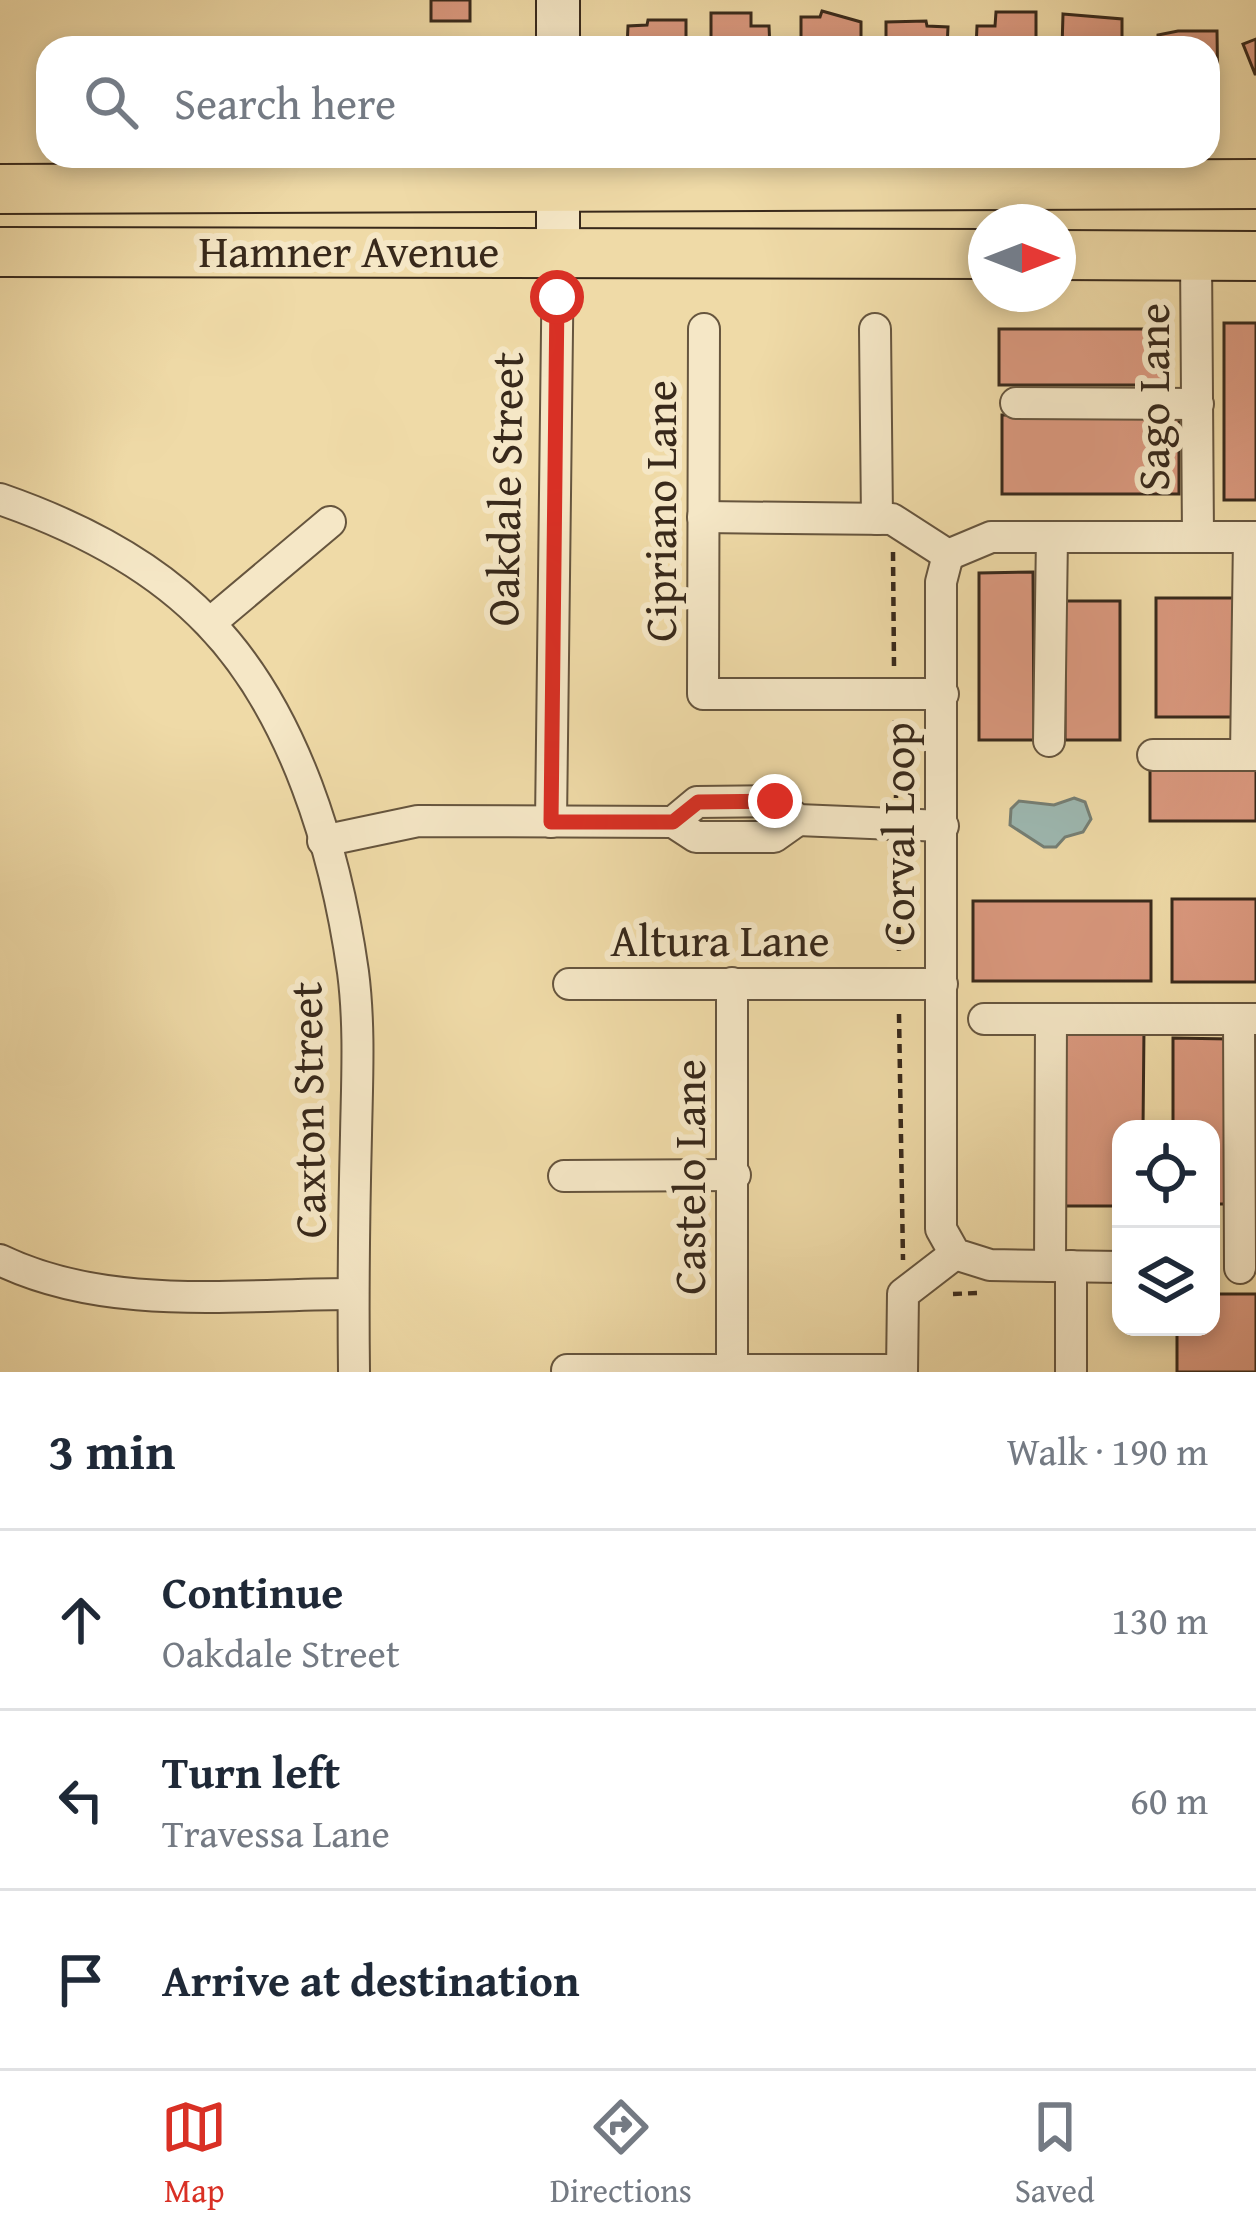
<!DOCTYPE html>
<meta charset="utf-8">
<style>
:root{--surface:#fff;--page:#f2f2f3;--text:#1f2937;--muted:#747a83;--line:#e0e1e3;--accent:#d93025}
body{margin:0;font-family:"Gentium Book Plus",serif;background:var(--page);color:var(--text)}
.controls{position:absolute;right:36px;bottom:36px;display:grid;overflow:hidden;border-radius:24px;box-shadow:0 6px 18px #0003}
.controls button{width:108px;height:108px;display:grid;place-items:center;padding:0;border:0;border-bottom:3px solid var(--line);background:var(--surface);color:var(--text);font:60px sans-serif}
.compass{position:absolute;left:968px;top:204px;width:108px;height:108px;border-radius:50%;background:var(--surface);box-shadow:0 6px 18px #0003;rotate:90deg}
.stop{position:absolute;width:36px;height:36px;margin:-27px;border:9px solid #d93025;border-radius:50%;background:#fff}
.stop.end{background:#d93025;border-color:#fff;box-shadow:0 3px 12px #0008}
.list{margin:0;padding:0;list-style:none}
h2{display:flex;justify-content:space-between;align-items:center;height:156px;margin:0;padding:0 48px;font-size:51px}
h2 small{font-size:39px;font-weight:400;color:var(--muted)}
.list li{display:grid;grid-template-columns:78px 1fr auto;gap:36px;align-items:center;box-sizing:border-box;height:180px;padding:0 48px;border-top:3px solid var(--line)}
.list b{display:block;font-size:45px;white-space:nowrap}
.list p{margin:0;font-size:39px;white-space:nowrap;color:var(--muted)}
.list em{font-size:39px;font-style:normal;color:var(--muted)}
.icon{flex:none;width:66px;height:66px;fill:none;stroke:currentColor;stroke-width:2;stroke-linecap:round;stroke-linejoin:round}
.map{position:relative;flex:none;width:1256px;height:1372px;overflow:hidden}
.search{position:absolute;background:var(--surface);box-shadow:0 6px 18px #0003;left:36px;right:36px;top:36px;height:132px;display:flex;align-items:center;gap:30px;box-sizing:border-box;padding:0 42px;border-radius:36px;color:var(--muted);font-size:45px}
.sheet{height:696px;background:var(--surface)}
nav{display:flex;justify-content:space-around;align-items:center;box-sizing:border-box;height:168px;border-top:3px solid var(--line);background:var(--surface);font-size:33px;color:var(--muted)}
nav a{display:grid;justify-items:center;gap:6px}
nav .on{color:var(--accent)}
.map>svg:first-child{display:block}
</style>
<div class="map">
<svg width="1256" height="1372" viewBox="0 0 1256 1372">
<rect width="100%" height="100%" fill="#efdaa7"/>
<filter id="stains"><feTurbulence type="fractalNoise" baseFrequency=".00167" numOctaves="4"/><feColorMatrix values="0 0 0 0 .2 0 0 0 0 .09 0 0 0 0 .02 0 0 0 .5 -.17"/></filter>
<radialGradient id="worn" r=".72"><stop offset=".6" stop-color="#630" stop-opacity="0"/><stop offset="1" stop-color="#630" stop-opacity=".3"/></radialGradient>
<polygon fill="#9db8b1" stroke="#757f75" stroke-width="3" points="1074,798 1085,802 1091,819 1083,832 1065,837 1056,847 1044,847 1010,825 1011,809 1019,801 1054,805"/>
<g fill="#da987e" stroke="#38291b" stroke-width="3">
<rect x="431" y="0" width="39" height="21"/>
<polygon points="822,11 861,22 861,48 801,48 801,17 820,17"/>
<polygon points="996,12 1036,12 1036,48 976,48 977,26 995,26"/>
<polygon points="711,13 751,13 751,26 769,26 770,48 711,48"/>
<polygon points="1063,14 1122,19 1122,48 1062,48"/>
<polygon points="648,20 686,20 686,48 627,48 628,26 647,25"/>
<polygon points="926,21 927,26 948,27 947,48 886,48 886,22"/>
<polygon points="1178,31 1217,31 1218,101 1208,101 1208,48 1158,48 1158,35"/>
<polygon points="1256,39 1256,74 1255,74 1243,44"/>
<rect x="1224" y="323" width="32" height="177"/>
<rect x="999" y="329" width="165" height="56"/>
<rect x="1002" y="415" width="177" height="79"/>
<polygon points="1033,572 1034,740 979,740 979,573"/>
<rect x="1156" y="598" width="79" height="119"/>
<rect x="1065" y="601" width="55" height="139"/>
<rect x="1150" y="764" width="106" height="57"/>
<rect x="1172" y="899" width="84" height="83"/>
<rect x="973" y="901" width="178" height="80"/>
<polygon points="1064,1028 1144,1028 1143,1129 1121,1129 1121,1206 1064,1206"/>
<polygon points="1173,1038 1229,1039 1228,1204 1211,1204 1211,1129 1173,1129"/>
<polygon points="1211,1294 1256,1294 1256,1372 1177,1372 1177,1327 1211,1327"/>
</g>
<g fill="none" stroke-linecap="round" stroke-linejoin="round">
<defs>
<g id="street">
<polyline points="1196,256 1198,537"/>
<polyline points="704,329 703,694 943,694"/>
<polyline points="875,329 877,519"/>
<polyline points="1016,403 1198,404"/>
<path d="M0,499C75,525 153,564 209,623C295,712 336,852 353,972C360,1026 357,1081 356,1135C354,1214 353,1293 354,1372"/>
<polyline points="703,517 892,519 948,555"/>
<polyline points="948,555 941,582 941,1229 955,1254 990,1265 1121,1267"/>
<polyline points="948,555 991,537 1256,537"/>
<polyline points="210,623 330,522"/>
<polyline points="1049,741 1052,537"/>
<polyline points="1153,755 1256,755"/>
<polyline points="1246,755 1249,537"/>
<polyline points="551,822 558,249"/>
<polyline points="673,822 697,802 775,801 798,820 943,826"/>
<polyline points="323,841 418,821 673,822 696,837 774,837 798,820"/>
<polyline points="732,983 732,1370"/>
<polyline points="569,984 942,984"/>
<polyline points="984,1019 1256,1019"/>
<polyline points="1239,1019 1240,1268"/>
<polyline points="564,1176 735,1175"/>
<path d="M0,1260C108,1312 237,1294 353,1294"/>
<polyline points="1050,1266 1051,1019"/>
<polyline points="1071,1266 1071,1372"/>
<polyline points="567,1370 902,1370"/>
<polyline points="902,1372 903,1294 955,1254"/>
</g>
<g id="secondary">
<polyline points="558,0 558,48"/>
<polyline points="558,156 558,249"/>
</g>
<g id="primary">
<polyline points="0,189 1256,184"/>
<polyline points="0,252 986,254"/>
<polyline points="1058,255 1256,256"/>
</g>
</defs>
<use href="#street" stroke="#66553e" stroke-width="34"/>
<use href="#secondary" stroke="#38291b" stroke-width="46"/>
<use href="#primary" stroke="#38291b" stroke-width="52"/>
<g stroke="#38291b" stroke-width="4.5" stroke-dasharray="9 6" stroke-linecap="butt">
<polyline points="893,552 894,666"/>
<polyline points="895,720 896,798"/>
<polyline points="897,852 899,954"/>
<polyline points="899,1014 903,1260"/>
<polyline points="953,1294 977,1293"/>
</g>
<use href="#street" stroke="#f5e7c6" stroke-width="30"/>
<use href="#secondary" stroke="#f5e7c6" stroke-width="42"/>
<use href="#primary" stroke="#efdaa7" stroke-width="48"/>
</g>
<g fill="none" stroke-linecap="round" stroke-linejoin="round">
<polyline stroke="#d93025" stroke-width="15" points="557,297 551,822 673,822 698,802 775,801"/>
</g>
<g text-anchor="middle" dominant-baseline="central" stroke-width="12" stroke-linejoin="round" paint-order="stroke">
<g font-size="45" fill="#38291b" stroke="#f5e7c6">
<text x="349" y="250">Hamner Avenue</text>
<text transform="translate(1152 397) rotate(-90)">Sago Lane</text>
<text transform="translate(504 489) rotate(-89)">Oakdale Street</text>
<text transform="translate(659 511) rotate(-90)">Cipriano Lane</text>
<text transform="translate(897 834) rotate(-90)">Corval Loop</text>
<text x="720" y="939">Altura Lane</text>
<text transform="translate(307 1110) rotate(-91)">Caxton Street</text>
<text transform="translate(688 1177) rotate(-90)">Castelo Lane</text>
</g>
</g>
<rect width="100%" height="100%" filter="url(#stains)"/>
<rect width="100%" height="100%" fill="url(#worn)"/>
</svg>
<div class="controls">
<button><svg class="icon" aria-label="locate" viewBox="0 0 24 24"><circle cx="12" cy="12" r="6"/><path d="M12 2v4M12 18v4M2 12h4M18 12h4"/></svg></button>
<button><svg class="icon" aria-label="layers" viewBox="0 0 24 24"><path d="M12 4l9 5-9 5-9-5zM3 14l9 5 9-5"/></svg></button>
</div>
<svg class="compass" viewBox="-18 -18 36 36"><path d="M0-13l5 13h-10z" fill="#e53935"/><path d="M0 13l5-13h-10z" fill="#747a83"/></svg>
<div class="stop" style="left:557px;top:297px"></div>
<div class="stop end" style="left:775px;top:801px"></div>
<div class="search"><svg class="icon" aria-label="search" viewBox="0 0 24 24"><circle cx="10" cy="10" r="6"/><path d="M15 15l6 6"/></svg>Search here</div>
</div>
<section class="sheet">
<h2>3 min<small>Walk · 190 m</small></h2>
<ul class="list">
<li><svg class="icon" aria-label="ahead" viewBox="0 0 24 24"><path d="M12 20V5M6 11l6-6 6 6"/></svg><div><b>Continue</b><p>Oakdale Street</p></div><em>130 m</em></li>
<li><svg class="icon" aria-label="left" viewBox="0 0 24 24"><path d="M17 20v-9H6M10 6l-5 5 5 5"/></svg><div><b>Turn left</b><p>Travessa Lane</p></div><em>60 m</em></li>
<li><svg class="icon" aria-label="arrive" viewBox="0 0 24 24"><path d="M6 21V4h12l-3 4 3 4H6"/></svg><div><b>Arrive at destination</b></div></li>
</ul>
</section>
<nav>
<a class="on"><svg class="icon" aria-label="map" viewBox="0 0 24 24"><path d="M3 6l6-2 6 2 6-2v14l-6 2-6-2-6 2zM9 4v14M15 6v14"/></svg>Map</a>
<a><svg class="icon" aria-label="directions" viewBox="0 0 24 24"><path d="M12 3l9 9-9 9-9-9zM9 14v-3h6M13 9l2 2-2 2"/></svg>Directions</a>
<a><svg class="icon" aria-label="saved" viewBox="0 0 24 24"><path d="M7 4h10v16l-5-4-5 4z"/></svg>Saved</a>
</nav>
